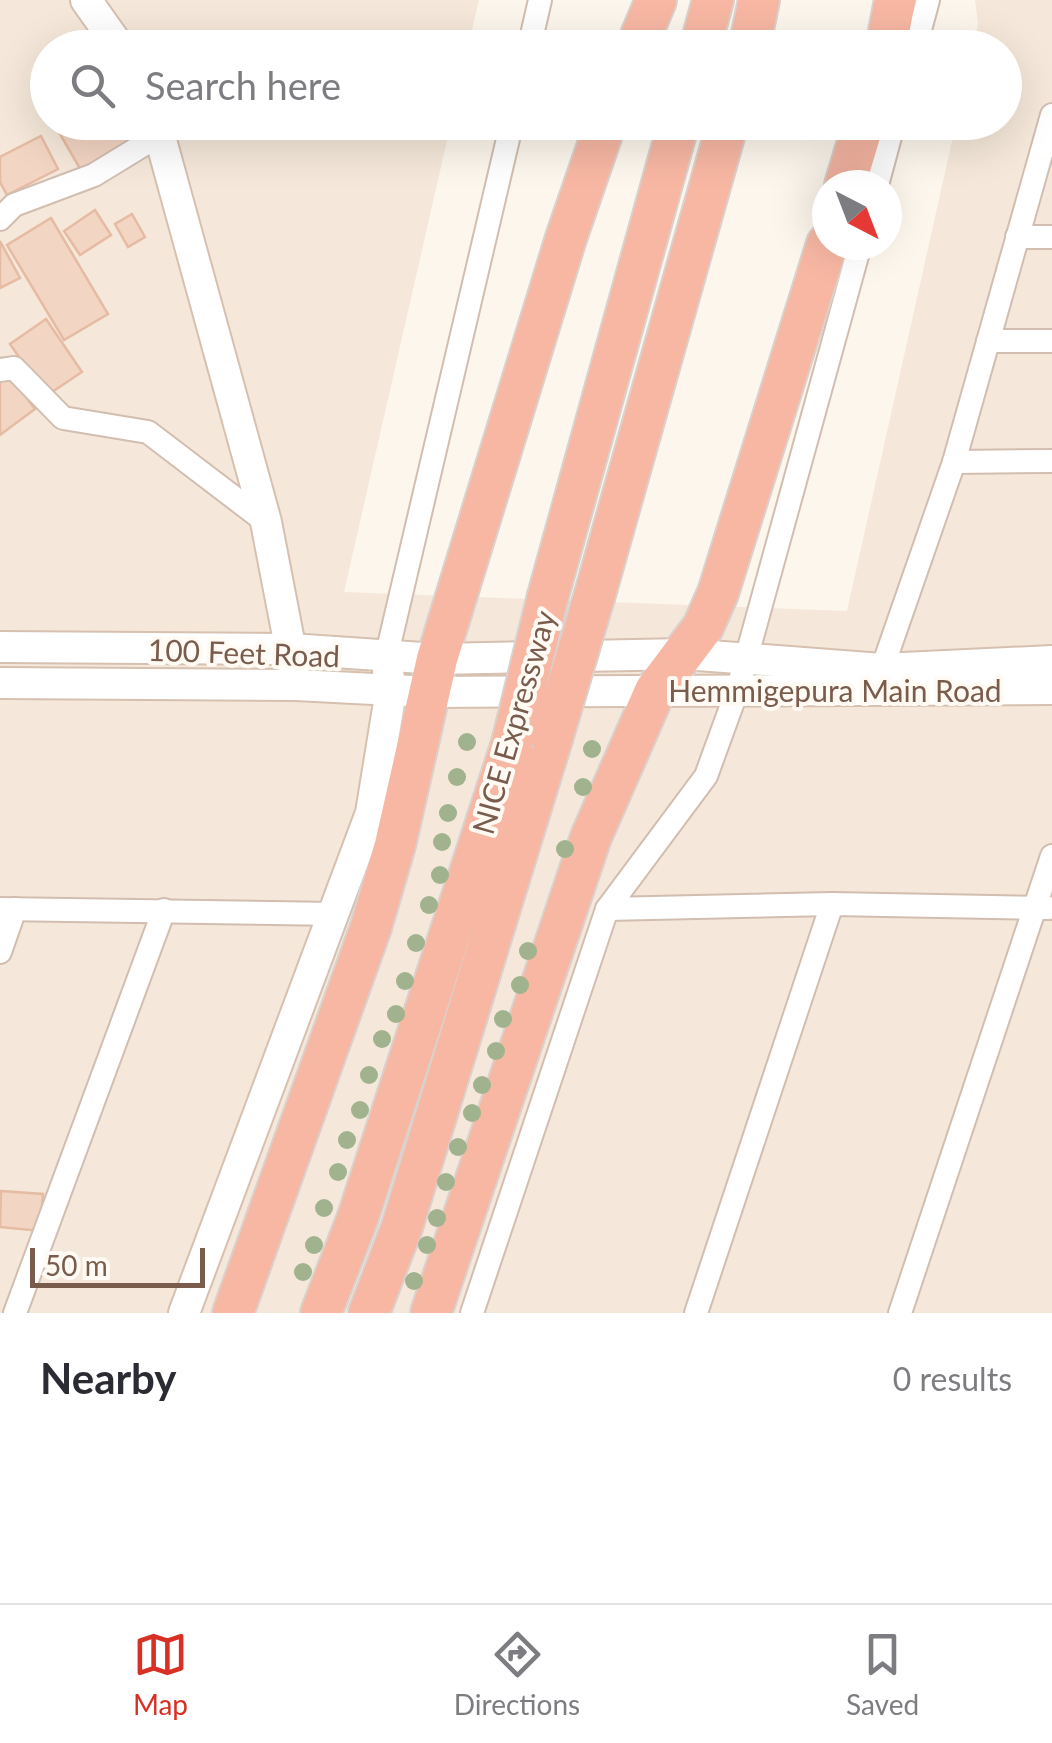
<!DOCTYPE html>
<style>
:root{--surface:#fff;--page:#f2f2f3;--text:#2b2b33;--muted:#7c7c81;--line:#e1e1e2;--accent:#d93025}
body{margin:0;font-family:Lato,sans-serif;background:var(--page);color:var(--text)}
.compass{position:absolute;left:812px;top:170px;width:90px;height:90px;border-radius:50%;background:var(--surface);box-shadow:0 10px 40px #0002;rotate:138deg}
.scale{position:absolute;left:30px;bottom:25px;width:175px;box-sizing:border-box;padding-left:10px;border:5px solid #7a5c4d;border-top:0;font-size:28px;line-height:35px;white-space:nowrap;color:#7a5c4d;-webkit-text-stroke:8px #fffaf3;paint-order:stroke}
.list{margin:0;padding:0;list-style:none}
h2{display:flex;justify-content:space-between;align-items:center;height:130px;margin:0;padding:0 40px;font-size:42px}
h2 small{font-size:32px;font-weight:400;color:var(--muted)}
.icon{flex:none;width:55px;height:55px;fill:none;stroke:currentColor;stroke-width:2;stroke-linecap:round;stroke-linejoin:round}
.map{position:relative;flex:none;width:1052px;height:1313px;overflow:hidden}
.search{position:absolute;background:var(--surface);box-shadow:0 10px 40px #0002;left:30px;right:30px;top:30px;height:110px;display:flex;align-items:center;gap:25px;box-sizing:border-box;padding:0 35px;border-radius:55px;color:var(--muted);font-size:38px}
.sheet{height:290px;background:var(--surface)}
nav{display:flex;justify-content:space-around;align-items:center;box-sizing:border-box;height:140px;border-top:2px solid var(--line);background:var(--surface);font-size:28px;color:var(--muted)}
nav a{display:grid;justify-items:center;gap:5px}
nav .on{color:var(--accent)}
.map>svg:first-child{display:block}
</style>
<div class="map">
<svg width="1052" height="1313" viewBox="0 0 1052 1313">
<rect width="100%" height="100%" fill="#fdf6ec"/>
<polygon fill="#f5e8da" points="0,0 479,0 468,47 48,48 48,122 451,123 344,592 847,611 956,123 1004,122 1004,48 973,47 978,24 975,0 1052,0 1052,1313 0,1313"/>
<g fill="#f3d5c3" stroke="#e6bba3" stroke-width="2.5">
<polygon points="53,122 125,122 136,141 82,172"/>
<polygon points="41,136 58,169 7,195 0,182 0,157"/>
<polygon points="95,210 111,235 80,255 64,231"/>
<polygon points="132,214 145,237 128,247 115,224"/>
<polygon points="51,218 108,314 64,340 7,245"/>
<polygon points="0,241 20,278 0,288"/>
<polygon points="46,319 82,372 46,396 10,344"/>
<polygon points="8,373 35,409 0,435 0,378"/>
<polygon points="1,1191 43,1194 40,1231 0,1227"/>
</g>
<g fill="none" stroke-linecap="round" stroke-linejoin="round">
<defs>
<g id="street">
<polyline points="529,48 540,0"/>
<polyline points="915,48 928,0"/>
<polyline points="877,185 894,122"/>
<polyline points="0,219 14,205 94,175 161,134"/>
<polyline points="1017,237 1052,237"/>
<polyline points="988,341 1052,341"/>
<polyline points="0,370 14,368 63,418 148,432 266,522"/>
<polyline points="954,462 1052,461"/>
<polyline points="386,658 512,122"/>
<polyline points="882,669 954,462 1052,115"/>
<polyline points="0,909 337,914"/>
<polyline points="607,909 832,904 1049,908"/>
<polyline points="0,952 15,909"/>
<polyline points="15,1313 164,910"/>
<polyline points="472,1313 607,909 706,776 738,688 860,245"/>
<polyline points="696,1313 832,904"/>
<polyline points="900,1313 1052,856"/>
</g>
<g id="secondary">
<polyline points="86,0 120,48"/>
<polyline points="156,122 266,522 294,667"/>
<polyline points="0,647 291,649 437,659 684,654 882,669 1052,661"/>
<polyline points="0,683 296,685 430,692 1052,689"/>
<polyline points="184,1313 371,813 391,690 388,672"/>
</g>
<g id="highway">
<polyline points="636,48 656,0"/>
<polyline points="700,48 713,0"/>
<polyline points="749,48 759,0"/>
<polyline points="886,48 895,0"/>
<polyline points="845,185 864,122"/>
<polyline points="595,594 728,122"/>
<polyline points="548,596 679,122"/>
<polyline points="233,1313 371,927 395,845 437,659 566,238 606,122"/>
<polyline points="321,1313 358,1217 512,743"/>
<polyline points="369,1313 402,1227 552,739"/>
<polyline points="431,1313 591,837 655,691 703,627 718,593 827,244"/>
</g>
</defs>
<use href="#street" stroke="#d1beb0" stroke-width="26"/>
<use href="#secondary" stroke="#d6c0b0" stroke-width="34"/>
<use href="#highway" stroke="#dad1cd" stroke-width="44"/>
<use href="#street" stroke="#fff" stroke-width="22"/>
<use href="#secondary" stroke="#fff" stroke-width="30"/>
<use href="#highway" stroke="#f7b7a3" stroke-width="40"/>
<defs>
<g id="highway-bridge">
<polyline points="552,739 595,594"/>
<polyline points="512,743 548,596"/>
</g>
</defs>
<use href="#highway-bridge" stroke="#dad1cd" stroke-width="44" stroke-linecap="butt"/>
<use href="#highway-bridge" stroke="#f7b7a3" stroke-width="40"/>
</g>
<g fill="#a0b28e">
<circle cx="467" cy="742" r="9"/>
<circle cx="592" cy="749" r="9"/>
<circle cx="457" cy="777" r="9"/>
<circle cx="583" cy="787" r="9"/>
<circle cx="448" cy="813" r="9"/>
<circle cx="442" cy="842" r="9"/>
<circle cx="565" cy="849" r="9"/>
<circle cx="440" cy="875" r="9"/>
<circle cx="429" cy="905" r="9"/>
<circle cx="416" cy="943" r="9"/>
<circle cx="528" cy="951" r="9"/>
<circle cx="405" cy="981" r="9"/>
<circle cx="520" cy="985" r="9"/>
<circle cx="396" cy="1014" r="9"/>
<circle cx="503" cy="1019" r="9"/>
<circle cx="382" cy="1039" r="9"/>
<circle cx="496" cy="1051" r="9"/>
<circle cx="369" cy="1075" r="9"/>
<circle cx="482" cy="1085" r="9"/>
<circle cx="360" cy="1110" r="9"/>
<circle cx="472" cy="1113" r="9"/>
<circle cx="347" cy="1140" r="9"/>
<circle cx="458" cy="1147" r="9"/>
<circle cx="338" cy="1172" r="9"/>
<circle cx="446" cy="1182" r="9"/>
<circle cx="324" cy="1208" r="9"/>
<circle cx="437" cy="1218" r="9"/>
<circle cx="314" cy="1245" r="9"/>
<circle cx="427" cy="1245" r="9"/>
<circle cx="303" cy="1272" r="9"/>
<circle cx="414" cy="1281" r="9"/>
</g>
<g text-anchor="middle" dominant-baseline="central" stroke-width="8" stroke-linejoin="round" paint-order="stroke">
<g font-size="30" fill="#7a5c4d" stroke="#fffaf3">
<text transform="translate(244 652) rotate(2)">100 Feet Road</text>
<text x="835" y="690">Hemmigepura Main Road</text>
<text transform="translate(513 722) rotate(-74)">NICE Expressway</text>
</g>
</g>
</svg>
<svg class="compass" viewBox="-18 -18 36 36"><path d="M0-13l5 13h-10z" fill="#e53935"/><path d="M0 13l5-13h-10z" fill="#7c7c81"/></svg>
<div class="scale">50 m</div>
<div class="search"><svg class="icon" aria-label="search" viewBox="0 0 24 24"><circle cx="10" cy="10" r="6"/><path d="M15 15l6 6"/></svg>Search here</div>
</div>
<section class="sheet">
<h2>Nearby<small>0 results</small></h2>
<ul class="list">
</ul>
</section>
<nav>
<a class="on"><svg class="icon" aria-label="map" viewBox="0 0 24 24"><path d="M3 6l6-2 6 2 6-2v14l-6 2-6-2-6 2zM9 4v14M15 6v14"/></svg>Map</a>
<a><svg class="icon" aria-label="directions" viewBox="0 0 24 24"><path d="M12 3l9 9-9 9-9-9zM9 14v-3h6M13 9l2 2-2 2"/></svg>Directions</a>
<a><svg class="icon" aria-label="saved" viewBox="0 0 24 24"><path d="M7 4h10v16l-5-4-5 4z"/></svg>Saved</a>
</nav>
